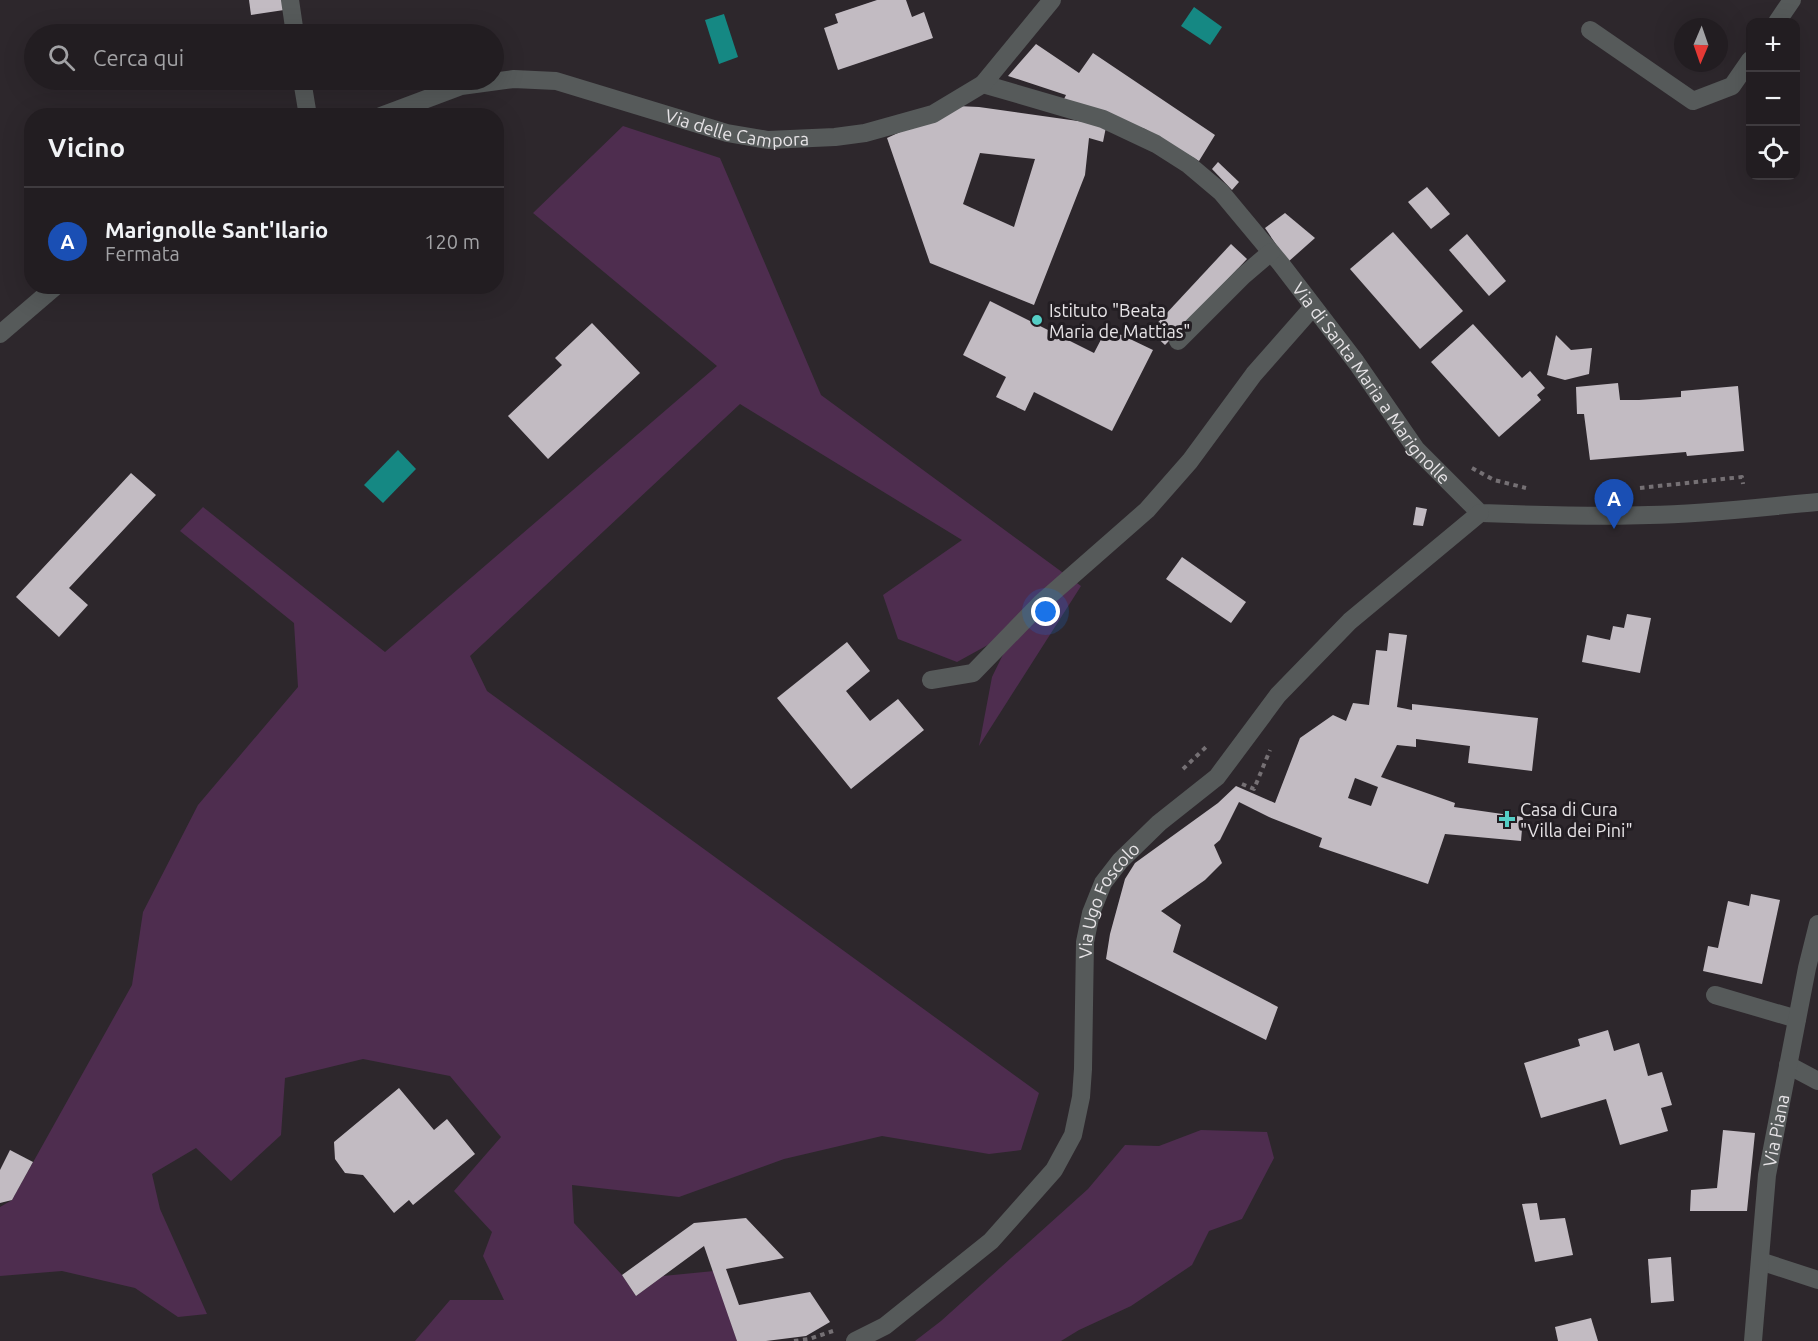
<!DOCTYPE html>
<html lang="it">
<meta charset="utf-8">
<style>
:root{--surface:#221d21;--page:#2e2a2e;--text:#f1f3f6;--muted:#a2a2a5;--line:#3f3b3f;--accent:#55cec6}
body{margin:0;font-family:Ubuntu,sans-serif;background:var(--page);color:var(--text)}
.controls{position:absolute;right:18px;top:18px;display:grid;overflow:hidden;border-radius:12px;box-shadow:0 6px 24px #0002}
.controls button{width:54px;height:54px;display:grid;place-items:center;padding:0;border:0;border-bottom:2px solid var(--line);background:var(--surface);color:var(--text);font:30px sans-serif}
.compass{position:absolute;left:1674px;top:18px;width:54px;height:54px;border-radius:50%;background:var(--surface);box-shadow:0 6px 24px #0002;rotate:182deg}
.you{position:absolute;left:1046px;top:612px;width:21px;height:21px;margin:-15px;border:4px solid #fff;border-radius:50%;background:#1a73e8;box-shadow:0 0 0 9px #1a73e833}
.badge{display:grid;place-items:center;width:39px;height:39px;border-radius:50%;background:var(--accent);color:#fff;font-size:20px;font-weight:700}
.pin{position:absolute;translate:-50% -50px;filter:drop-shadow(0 2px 3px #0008)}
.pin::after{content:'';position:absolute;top:32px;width:21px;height:18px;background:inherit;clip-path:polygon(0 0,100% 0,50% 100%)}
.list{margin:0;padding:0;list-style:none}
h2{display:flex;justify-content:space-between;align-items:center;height:78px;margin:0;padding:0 24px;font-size:26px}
h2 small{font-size:20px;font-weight:400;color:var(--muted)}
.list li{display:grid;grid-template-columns:39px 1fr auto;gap:18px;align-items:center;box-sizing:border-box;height:108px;padding:0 24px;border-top:2px solid var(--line)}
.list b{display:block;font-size:22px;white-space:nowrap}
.list p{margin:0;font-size:20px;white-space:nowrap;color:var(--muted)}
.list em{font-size:20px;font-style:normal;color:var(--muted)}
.icon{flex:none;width:33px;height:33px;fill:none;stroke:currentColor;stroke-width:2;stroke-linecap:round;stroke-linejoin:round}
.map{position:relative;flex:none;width:1818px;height:1341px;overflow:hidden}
.search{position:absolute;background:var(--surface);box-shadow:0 6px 24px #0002;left:24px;top:24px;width:480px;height:66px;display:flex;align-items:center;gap:15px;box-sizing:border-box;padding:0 21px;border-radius:33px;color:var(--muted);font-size:22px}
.panel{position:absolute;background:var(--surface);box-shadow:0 6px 24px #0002;left:24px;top:108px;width:480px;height:186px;border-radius:24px}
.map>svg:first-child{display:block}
</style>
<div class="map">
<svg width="1818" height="1341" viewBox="0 0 1818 1341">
<rect width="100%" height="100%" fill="#2d272c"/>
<g fill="#4e2d4f">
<polygon points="623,126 720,158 821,395 1081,586 979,746 992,677 1015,630 957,662 898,639 883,595 962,540 740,404 470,656 487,691 1039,1093 1021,1150 989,1154 882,1136 784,1159 679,1197 572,1185 574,1223 622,1275 636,1296 663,1276 714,1271 737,1341 415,1341 450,1300 504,1300 483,1256 492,1232 454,1191 501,1137 450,1076 363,1059 285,1078 281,1135 231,1181 196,1148 152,1174 160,1209 207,1314 178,1317 135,1288 62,1271 0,1276 0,1207 12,1200 132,985 143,912 198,805 298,687 294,623 180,531 203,507 385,652 717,366 533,213"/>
<polygon points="1201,1130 1267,1132 1274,1158 1242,1219 1209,1231 1192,1265 1131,1306 1079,1330 1061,1341 915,1341 941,1321 1088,1189 1125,1145 1159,1146"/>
</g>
<g fill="#158883">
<polygon points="1194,7 1222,27 1210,45 1181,26"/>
<polygon points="724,14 738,57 719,64 705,20"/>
<polygon points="398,450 416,469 383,503 364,485"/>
</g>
<g fill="#c2bbc2" fill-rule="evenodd">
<polygon points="249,0 282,0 284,10 251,15"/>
<polygon points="877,0 906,0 912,17 924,12 933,38 838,70 824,28 838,23 835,14"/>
<polygon points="1036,44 1079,73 1093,53 1215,135 1199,161 1145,129 1063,101 1066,95 1008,76"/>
<path d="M957,106L979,107L1092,123L1106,127L1103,142L1089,138L1085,175L1034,305L930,263L887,138ZM980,153L1035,159L1014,227L963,204Z"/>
<polygon points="1218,162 1239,182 1232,190 1212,169"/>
<polygon points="1427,187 1450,214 1431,229 1408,202"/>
<polygon points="1285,213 1315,238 1288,262 1265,228"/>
<polygon points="1393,232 1463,311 1420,349 1350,269"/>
<polygon points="1467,234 1506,281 1489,296 1449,250"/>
<polygon points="1231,244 1247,259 1165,345 1150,331"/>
<polygon points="990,301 1094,353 1107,328 1153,350 1112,431 1034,392 1025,411 996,397 1006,377 963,355"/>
<polygon points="592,323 640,373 548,459 508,416 562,365 555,358"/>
<polygon points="1473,324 1522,378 1530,371 1545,388 1537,395 1541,400 1499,437 1431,362"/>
<polygon points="1556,335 1571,350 1592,348 1589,374 1565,380 1547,375"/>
<polygon points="1618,383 1620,400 1639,400 1681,397 1681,391 1738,386 1744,451 1687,456 1686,452 1590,460 1584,414 1577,414 1576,387"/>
<polygon points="131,473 156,495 69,588 88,605 59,637 16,597"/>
<polygon points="1416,507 1427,509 1423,526 1413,525"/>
<polygon points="1182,557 1246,602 1231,623 1166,579"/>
<polygon points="1627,614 1651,618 1640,673 1582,662 1587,635 1610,640 1613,626 1624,628"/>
<path d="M1389,633L1407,635L1397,707L1412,710V704L1538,718L1532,771L1468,763L1470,746L1416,739V747L1397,745L1381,777L1455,803L1454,807L1523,817L1521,841L1445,834L1428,884L1319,847L1322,838L1269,817L1239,802L1220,840L1214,845L1222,863L1205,880L1161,911L1181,925L1173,952L1278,1007L1266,1040L1106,959L1110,934L1125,879L1135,863L1218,803L1236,786L1275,803L1300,738L1333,715L1346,721L1353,703L1369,705L1376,650L1387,651ZM1355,778L1378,787L1371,806L1348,798Z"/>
<polygon points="847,642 870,671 846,691 870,721 898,699 924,730 851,789 777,698"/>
<polygon points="1751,894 1780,900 1762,984 1703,971 1708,946 1718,948 1728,901 1749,906"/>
<polygon points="1608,1030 1614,1051 1639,1043 1648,1076 1662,1072 1672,1105 1661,1108 1668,1131 1620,1145 1606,1099 1541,1118 1524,1063 1580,1046 1578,1039"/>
<polygon points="399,1088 434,1130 447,1119 475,1154 413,1205 409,1200 394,1213 363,1175 345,1173 335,1159 334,1142"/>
<polygon points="1723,1130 1755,1133 1747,1211 1690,1211 1691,1190 1717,1188"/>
<polygon points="10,1150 33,1162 12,1200 0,1203 0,1170"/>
<polygon points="1537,1203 1540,1220 1565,1218 1573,1255 1535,1262 1522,1204"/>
<polygon points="746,1218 784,1258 726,1269 739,1305 810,1292 830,1322 806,1336 766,1341 737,1341 704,1246 636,1296 622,1275 694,1223"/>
<polygon points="1671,1257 1674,1301 1651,1303 1648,1259"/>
<polygon points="1591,1318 1598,1341 1558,1341 1555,1327"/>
</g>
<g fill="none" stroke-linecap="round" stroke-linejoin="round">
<g stroke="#757074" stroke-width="4" stroke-dasharray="4.5 4.5" stroke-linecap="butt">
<polyline points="1472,468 1494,480 1526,488"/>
<polyline points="1640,488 1742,477 1743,484"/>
<polyline points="1183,769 1206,747"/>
<polyline points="1242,784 1254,789 1270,750"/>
<polyline points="794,1341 809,1339 833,1331"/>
</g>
<g stroke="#565a5a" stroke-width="18">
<polyline points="290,0 295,34"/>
<polyline points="1777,22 1792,0"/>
<polyline points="1590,30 1693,101 1732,86 1750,60"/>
<polyline points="302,80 308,116"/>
<path id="s1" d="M983,84L1103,119L1156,144L1189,165L1221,192L1281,264L1356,362L1416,449L1480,513C1537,515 1593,517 1649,515C1706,514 1762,507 1818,502"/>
<path id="s2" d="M381,116L461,86L514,79L556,81L727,133L768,140L835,137L865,133L933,114L983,84L1052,0"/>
<polyline points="0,334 56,286"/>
<polyline points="1178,341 1243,276 1271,252"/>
<polyline points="931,680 973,673 1041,603 1147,510 1190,461 1254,374 1313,307"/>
<polyline points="1715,995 1797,1019"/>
<polyline points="1788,1065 1818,1081"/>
<polyline points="1760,1261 1818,1280"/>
<path id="s3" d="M855,1341L885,1326L991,1241L1054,1170L1073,1135L1081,1097L1083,1069L1085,942L1091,913L1103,883L1120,861L1159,823L1217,777L1278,695L1350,621L1480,513"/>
<path id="s4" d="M1753,1341L1767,1175L1807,968L1818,924"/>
</g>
</g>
<g fill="#55cec6" stroke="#231e23" stroke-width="2">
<circle cx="1037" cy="320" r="6"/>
<path d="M1504 810h6v6h6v6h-6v6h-6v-6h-6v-6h6z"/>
</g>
<g text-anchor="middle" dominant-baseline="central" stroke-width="6" stroke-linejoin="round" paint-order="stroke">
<g font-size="18" fill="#e7e4e7" stroke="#231e23">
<text stroke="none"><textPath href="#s2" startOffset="369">Via delle Campora</textPath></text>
<text stroke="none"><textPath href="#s1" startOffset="508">Via di Santa Maria a Marignolle</textPath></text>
<text stroke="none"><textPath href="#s3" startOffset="546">Via Ugo Foscolo</textPath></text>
<text stroke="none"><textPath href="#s4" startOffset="212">Via Piana</textPath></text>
</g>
<g font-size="18" fill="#e7e4e7" stroke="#231e23" text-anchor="start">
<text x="1049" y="310">Istituto "Beata<tspan x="1049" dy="21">Maria de Mattias"</tspan></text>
<text x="1520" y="809">Casa di Cura<tspan x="1520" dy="21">"Villa dei Pini"</tspan></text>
</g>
</g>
</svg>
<div class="controls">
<button>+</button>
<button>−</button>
<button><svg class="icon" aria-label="locate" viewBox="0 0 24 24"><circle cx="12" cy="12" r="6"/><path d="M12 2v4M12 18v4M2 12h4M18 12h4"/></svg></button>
</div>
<svg class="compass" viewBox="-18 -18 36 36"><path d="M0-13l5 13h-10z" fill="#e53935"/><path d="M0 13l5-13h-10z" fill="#a2a2a5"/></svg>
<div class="you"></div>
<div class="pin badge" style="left:1614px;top:529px;background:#1a4fb4">A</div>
<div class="search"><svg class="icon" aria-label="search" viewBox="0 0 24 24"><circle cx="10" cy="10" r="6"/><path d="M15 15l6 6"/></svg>Cerca qui</div>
<section class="panel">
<h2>Vicino<small></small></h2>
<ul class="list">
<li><span class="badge" style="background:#1a4fb4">A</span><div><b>Marignolle Sant'Ilario</b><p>Fermata</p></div><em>120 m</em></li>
</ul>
</section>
</div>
